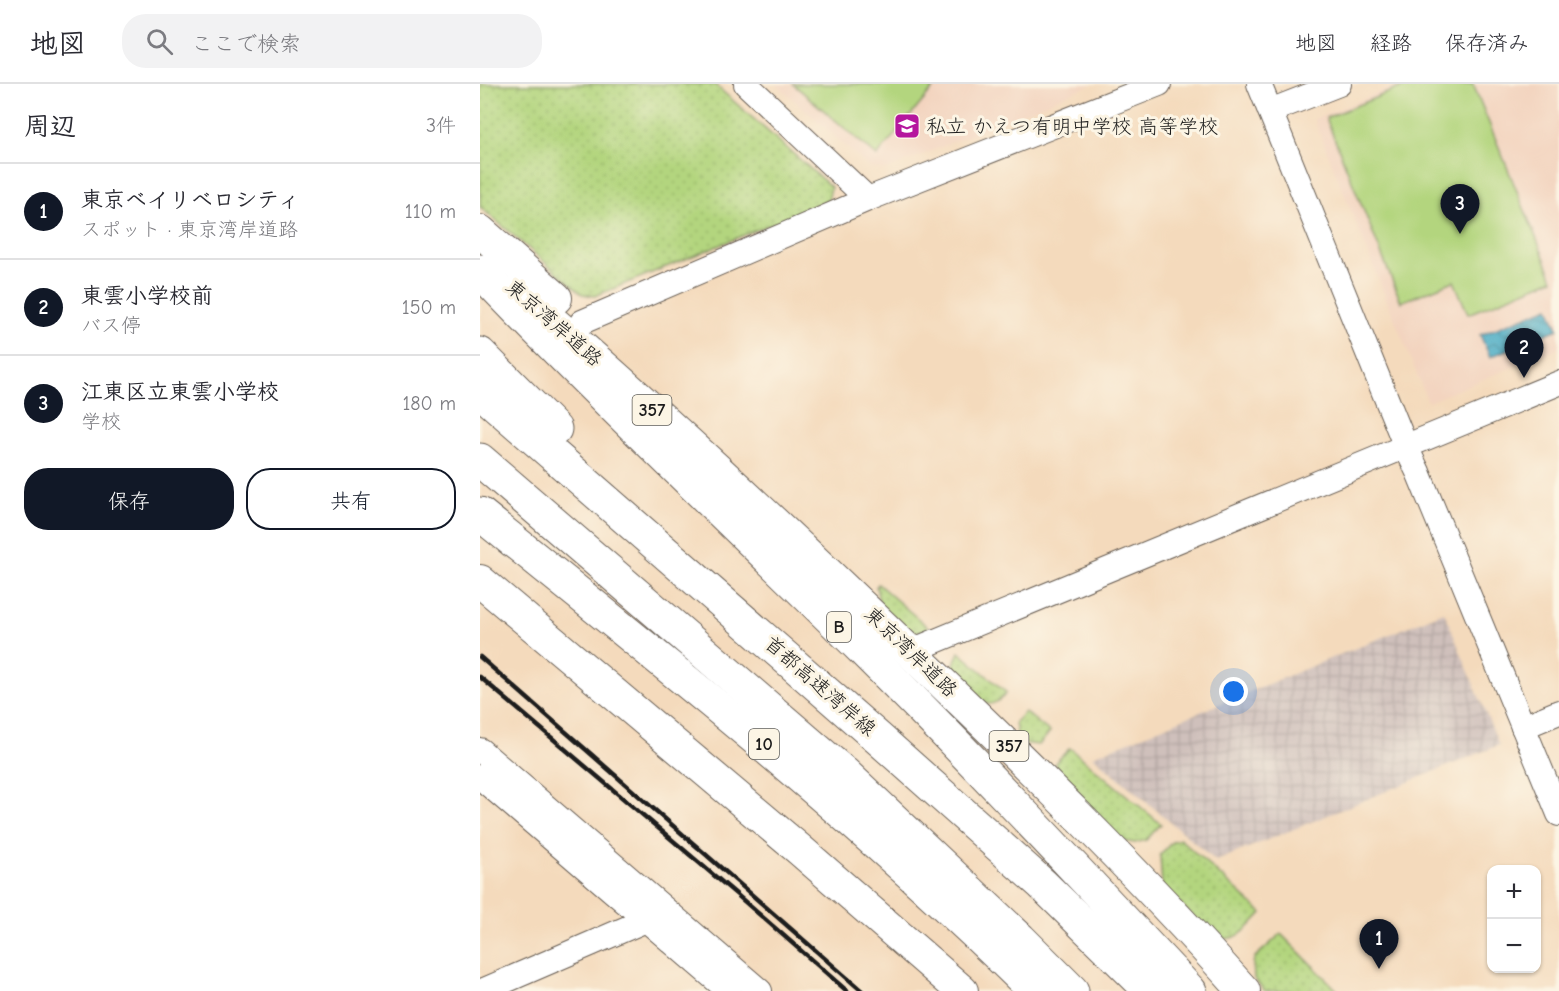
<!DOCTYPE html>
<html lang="ja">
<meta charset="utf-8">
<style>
:root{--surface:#fff;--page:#f2f2f3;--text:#2b2b33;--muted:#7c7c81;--line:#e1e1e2;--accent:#111827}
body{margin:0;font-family:"Comic Neue","Klee One",sans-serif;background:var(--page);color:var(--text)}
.controls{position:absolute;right:18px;bottom:18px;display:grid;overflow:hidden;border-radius:12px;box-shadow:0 2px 4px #0004}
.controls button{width:54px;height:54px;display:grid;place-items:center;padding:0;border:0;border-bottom:2px solid var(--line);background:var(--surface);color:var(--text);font:30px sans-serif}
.you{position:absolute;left:754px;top:608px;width:21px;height:21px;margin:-15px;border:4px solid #fff;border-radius:50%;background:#1a73e8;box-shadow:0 0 0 9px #1a73e833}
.badge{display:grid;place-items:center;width:39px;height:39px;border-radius:50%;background:var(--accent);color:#fff;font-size:20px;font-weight:700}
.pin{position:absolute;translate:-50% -50px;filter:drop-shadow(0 2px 3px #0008)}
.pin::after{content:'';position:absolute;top:32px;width:21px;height:18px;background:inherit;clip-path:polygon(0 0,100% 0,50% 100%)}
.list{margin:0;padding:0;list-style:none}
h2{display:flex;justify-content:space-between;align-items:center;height:78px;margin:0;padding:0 24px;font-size:26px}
h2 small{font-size:20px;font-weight:400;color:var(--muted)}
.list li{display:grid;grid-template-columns:39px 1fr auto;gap:18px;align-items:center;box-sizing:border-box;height:96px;padding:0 24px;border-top:2px solid var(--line)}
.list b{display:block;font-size:22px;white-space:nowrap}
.list p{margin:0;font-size:20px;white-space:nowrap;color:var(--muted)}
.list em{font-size:20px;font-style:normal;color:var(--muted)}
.actions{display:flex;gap:12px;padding:18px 24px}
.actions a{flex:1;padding:14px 0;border:2px solid var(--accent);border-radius:24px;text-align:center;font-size:21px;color:var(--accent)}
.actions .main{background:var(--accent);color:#fff}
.icon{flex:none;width:33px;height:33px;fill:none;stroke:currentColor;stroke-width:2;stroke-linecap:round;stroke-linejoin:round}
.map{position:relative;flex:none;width:1079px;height:907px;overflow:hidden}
header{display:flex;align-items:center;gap:36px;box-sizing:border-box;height:84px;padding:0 30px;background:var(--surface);border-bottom:2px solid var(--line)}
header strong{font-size:28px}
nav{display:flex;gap:33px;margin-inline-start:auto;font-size:21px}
.search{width:420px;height:54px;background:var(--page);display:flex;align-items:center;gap:15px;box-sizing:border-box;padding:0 21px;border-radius:24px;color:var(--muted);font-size:22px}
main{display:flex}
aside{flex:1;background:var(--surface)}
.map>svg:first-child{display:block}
</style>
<header>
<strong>地図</strong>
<div class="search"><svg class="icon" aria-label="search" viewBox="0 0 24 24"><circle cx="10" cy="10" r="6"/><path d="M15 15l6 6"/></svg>ここで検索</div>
<nav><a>地図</a><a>経路</a><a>保存済み</a></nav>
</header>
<main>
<aside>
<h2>周辺<small>3件</small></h2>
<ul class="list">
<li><span class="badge">1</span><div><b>東京ベイリベロシティ</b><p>スポット · 東京湾岸道路</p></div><em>110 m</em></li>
<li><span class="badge">2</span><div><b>東雲小学校前</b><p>バス停</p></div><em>150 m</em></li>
<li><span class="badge">3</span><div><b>江東区立東雲小学校</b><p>学校</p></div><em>180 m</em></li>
</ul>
<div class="actions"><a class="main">保存</a><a>共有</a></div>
</aside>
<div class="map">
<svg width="1079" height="907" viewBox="0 0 1079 907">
<defs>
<pattern id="industrial-grid" width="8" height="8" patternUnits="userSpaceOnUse" patternTransform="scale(1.5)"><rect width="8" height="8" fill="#cfc0bb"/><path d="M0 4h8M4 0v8" fill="none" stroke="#b1a4a0"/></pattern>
<pattern id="grass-dots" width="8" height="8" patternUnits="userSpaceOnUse" patternTransform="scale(1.5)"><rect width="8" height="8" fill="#b3d57e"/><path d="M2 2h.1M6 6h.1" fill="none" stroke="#99b66c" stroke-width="1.8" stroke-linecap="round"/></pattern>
<pattern id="water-waves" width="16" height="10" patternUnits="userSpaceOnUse" patternTransform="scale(1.5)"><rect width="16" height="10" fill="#45aac5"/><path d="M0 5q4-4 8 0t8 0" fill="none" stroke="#398a9f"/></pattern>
</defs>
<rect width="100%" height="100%" fill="#fcf5e5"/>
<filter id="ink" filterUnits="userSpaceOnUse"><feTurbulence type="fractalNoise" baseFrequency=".0167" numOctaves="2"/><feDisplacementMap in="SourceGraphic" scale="12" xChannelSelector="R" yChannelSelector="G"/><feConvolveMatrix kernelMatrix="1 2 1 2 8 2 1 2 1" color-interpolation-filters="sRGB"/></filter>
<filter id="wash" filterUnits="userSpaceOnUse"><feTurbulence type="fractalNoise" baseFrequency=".008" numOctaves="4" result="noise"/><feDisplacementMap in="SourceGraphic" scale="24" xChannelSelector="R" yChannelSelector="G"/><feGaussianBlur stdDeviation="1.35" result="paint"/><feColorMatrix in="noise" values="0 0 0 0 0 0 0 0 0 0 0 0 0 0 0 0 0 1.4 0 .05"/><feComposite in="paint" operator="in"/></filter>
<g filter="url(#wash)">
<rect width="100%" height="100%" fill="#f4dabc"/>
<g fill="#f3d4bf">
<polygon points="296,0 613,0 406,86 390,84"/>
<polygon points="920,0 1079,0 1079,264 948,318 834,35"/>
</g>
<polygon fill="url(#industrial-grid)" points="964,528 1019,661 736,777 613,672"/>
<g fill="url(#grass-dots)" stroke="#68784d" stroke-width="1.5">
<polygon points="0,0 234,0 351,103 348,117 115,212 102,210 0,123"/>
<path d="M398,500L450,545C432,553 414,543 403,527C398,521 398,510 396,503Z"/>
<path d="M479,568L527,609C509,629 499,619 485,603C480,596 474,591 474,582C474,577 477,573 479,568Z"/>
<polygon points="545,628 570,648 559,661 540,659 538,657 535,638"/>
<polygon points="590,664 681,740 666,756 655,759 637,756 581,699 575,679"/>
<path d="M700,755L782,829C767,845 759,858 735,854L682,802L680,771L692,758Z"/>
<polygon points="801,850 858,907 785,907 774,895 773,879 775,873"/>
</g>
<g fill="#b3d57e" stroke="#68784d" stroke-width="1.5">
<polygon points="313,0 457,0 397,72"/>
<polygon points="929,0 993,0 1073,195 988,230 974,197 921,218 846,34"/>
</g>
<polygon fill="url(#water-waves)" stroke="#306370" stroke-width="1.5" points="1069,223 1078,245 1010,273 1000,251"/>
</g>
<g filter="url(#ink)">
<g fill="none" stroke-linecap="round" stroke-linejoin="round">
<defs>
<g id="tertiary">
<polyline points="266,0 388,115"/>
<polyline points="779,0 926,363 938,388 1079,730"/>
<polyline points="790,27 859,0"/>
<polyline points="102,238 388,115 679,0"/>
<polyline points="429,568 1079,299"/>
<polyline points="1043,643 1079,628"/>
<polyline points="0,666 280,907"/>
<polyline points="0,693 249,907"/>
<polyline points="2,907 166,836"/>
</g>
<g id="trunk">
<polyline points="0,147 76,214"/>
<path d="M37,207C172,322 301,444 429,567C544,677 658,788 764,907"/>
<polyline points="0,497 320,766 482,907"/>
</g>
<g id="motorway">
<path d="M0,187C124,317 255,440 383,566C495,677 602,792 710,907"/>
<polyline points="0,270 75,345"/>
<polyline points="0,307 399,655 562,800 671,907"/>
<polyline points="0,376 364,689 540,855 592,907"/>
<path d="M0,430C190,583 381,735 555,907"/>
</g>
</defs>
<use href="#tertiary" stroke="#685e54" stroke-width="26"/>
<use href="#trunk" stroke="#685e54" stroke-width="34"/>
<use href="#motorway" stroke="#685e54" stroke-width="35"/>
<use href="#tertiary" stroke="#fff" stroke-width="24"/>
<use href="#trunk" stroke="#fff" stroke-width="32"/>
<use href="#motorway" stroke="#fff" stroke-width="33"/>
<g stroke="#1c1c1c" stroke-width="4.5">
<polyline points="0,573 382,907"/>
<polyline points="0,593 256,810 367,907"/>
</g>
</g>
</g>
<defs>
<symbol id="school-square" viewBox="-11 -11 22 22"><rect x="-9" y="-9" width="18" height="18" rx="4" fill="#b5179e" stroke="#fcf5e5"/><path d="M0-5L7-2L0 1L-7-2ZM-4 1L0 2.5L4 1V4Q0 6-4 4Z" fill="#fff"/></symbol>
</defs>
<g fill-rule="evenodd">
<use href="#school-square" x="412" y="27" width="30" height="30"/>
</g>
<g text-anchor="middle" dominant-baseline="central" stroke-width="6" stroke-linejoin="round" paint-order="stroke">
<g fill="#fcf5e5" stroke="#5f5d58" stroke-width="1.5">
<rect x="152.5" y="311" width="39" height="30" rx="4.5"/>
<rect x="347" y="528" width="24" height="30" rx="4.5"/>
<rect x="269" y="645" width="30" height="30" rx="4.5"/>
<rect x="509.5" y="647" width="39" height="30" rx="4.5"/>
</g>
<g font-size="18" font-weight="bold" fill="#1c1c1c">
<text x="172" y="326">357</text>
<text x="359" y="543">B</text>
<text x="284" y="660">10</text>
<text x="529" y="662">357</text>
</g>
<g font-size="20" fill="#1c1c1c" stroke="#fcf5e5" text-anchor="start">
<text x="446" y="42">私立 かえつ有明中学校 高等学校</text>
</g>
<g font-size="20" fill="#1c1c1c" stroke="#fcf5e5">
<text transform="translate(74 239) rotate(41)">東京湾岸道路</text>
<text transform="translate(431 568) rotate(44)">東京湾岸道路</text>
<text transform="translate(340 602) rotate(41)">首都高速湾岸線</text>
</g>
</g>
</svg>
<div class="controls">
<button>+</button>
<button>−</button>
</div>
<div class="you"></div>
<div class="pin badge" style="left:899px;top:885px">1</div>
<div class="pin badge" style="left:1044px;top:294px">2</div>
<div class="pin badge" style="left:980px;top:150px">3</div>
</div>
</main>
